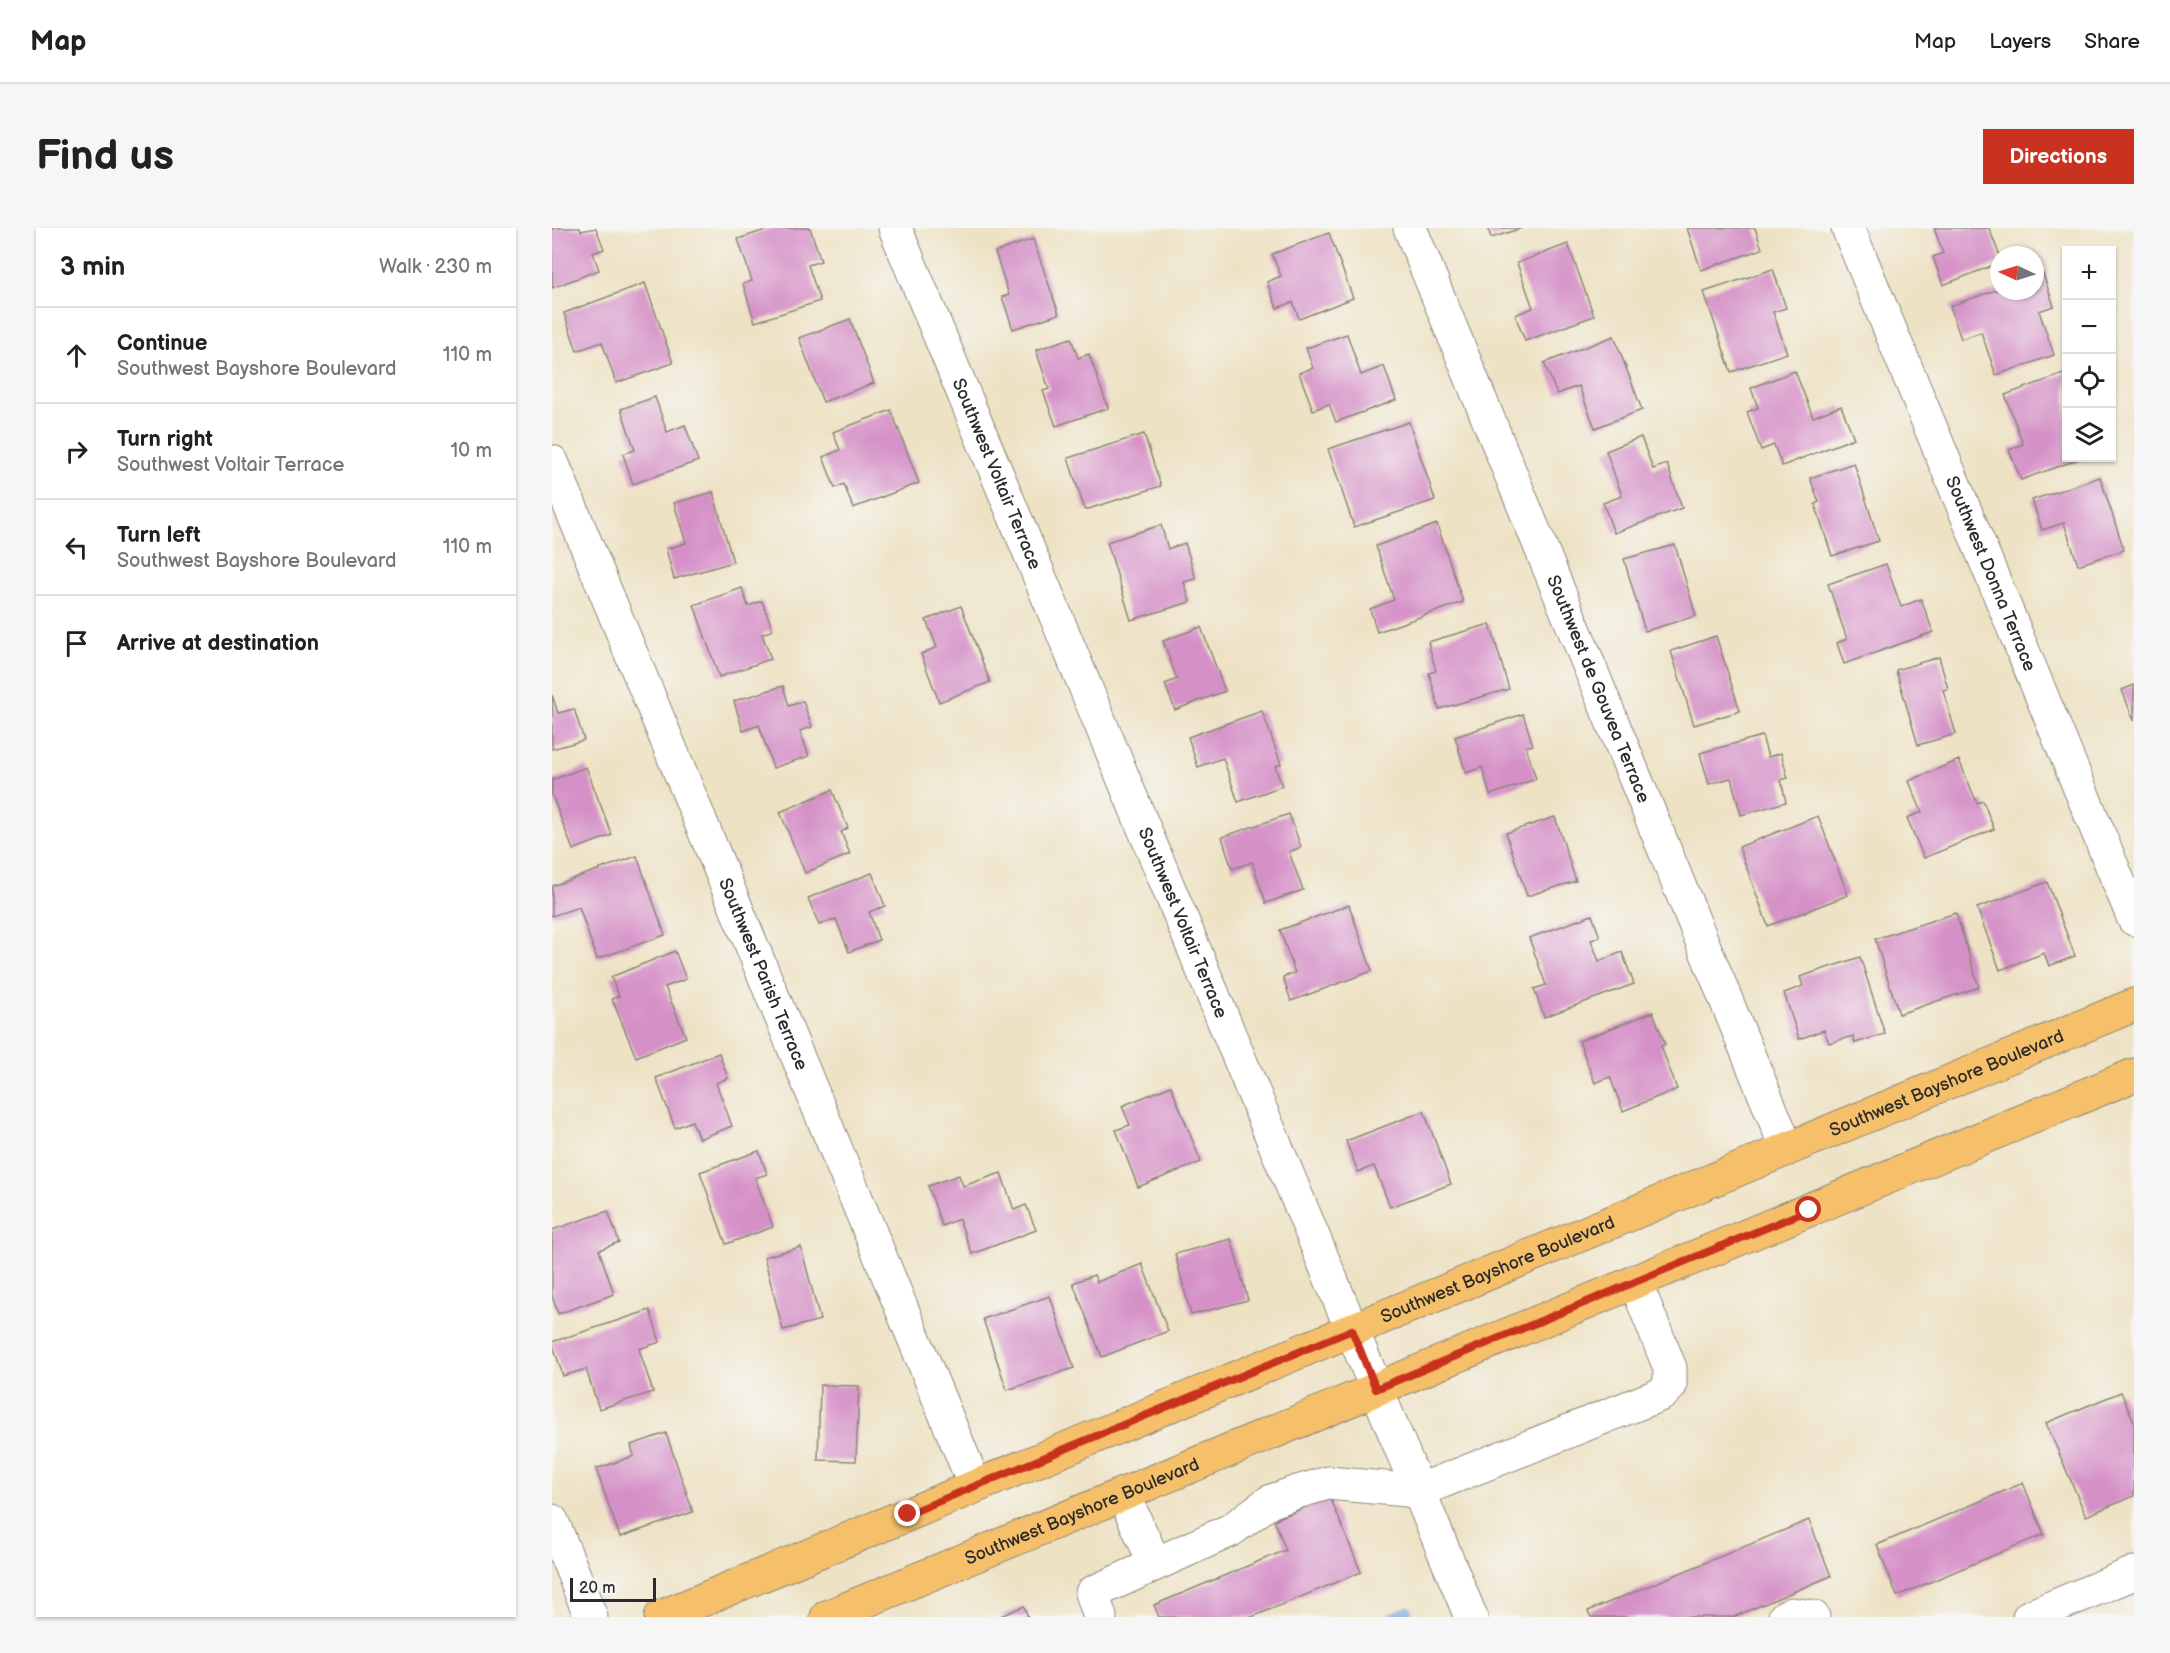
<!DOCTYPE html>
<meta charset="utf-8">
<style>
:root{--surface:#fff;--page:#f6f6f6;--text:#202124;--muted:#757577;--line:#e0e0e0;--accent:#c8321e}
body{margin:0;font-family:"Balsamiq Sans",sans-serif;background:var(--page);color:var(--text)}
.controls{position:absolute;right:18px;top:18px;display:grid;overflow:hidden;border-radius:0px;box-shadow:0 2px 4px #0004}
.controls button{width:54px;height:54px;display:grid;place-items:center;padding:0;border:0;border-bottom:2px solid var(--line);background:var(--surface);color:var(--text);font:30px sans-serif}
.compass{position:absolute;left:1438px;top:18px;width:54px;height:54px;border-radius:50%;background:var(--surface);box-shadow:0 2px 4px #0004;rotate:274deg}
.scale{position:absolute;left:18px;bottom:15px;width:86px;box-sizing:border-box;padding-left:6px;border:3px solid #2b2b2b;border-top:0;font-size:16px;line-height:21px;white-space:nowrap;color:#2b2b2b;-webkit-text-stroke:4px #f6f6f2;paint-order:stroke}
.stop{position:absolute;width:18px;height:18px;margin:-14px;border:4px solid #c8321e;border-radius:50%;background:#fff}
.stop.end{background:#c8321e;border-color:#fff;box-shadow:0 2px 6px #0008}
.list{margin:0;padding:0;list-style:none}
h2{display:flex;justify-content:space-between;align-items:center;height:78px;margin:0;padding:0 24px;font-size:26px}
h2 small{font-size:20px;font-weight:400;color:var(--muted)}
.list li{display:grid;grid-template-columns:39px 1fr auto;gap:18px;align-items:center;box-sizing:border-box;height:96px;padding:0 24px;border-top:2px solid var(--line)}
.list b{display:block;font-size:22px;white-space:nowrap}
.list p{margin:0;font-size:20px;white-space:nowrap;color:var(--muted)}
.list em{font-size:20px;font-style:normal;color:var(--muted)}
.icon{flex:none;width:33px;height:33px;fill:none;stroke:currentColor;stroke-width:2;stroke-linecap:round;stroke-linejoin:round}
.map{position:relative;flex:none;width:1582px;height:1389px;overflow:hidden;border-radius:0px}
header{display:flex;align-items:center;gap:36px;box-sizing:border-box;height:84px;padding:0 30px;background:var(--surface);border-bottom:2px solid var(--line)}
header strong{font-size:28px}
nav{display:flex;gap:33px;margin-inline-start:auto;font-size:21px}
.intro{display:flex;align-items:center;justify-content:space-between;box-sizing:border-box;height:144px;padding:0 36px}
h1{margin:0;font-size:42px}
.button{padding:15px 27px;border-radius:0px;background:var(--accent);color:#fff;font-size:21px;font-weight:700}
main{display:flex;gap:36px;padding:0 36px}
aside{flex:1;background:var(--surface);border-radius:0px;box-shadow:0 2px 4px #0004}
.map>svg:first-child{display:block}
</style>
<header>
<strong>Map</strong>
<nav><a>Map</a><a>Layers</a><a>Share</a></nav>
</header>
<div class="intro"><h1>Find us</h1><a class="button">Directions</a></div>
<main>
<aside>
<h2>3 min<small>Walk · 230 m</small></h2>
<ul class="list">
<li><svg class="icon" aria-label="ahead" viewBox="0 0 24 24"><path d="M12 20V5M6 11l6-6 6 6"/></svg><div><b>Continue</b><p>Southwest Bayshore Boulevard</p></div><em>110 m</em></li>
<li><svg class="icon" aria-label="right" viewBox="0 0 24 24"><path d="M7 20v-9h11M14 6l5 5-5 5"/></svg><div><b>Turn right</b><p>Southwest Voltair Terrace</p></div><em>10 m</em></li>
<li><svg class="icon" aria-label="left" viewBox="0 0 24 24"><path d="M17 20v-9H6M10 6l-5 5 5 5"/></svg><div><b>Turn left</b><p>Southwest Bayshore Boulevard</p></div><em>110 m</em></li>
<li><svg class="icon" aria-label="arrive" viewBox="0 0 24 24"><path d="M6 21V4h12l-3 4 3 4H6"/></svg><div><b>Arrive at destination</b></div></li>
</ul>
</aside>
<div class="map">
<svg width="1582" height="1389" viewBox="0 0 1582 1389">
<rect width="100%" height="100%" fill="#f6f6f2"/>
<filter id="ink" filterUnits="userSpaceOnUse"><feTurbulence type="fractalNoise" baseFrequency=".0167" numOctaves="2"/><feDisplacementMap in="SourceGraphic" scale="12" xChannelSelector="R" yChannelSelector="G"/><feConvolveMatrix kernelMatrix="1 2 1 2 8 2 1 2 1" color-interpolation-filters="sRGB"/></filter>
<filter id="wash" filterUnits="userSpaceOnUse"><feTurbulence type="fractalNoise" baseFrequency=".008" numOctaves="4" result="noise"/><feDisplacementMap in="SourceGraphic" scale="24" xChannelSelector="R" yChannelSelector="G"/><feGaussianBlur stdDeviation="1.35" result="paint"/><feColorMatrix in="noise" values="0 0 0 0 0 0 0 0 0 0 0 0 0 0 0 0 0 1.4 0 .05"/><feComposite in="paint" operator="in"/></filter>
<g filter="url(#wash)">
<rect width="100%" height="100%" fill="#eee2c5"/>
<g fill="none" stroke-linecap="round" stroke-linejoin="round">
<polyline stroke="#73a6df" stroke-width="8" points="840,1389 856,1382"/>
</g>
<g id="blocks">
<g fill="#d591c7">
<polygon points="0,0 28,0 29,3 44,0 52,21 41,25 47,42 0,60"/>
<polygon points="220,0 258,0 269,33 256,37 268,73 203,94 191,56 200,53 186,11"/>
<polygon points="936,0 970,0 939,10"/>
<polygon points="1135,0 1203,0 1210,21 1149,42"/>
<polygon points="1382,0 1437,0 1447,26 1447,35 1391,57 1381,29 1391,25"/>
<polygon points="777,5 801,70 747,91 741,74 725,80 715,54 729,48 720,26"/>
<polygon points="481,11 507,86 461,101 450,69 457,67 443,24"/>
<polygon points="1016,16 1042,88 973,113 963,87 981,80 965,35"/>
<polygon points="1221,41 1234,80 1221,84 1235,125 1179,144 1152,64"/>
<polygon points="1491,46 1502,78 1487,83 1502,127 1444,147 1429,104 1409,111 1398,78 1447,61 1483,63 1483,49"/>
<polygon points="93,55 121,135 64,155 50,114 25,123 12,85"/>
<polygon points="298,91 322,155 271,174 247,110"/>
<polygon points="795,106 809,147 832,138 844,172 784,194 777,176 761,182 747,145 761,140 754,120"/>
<polygon points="1062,108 1090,182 1043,200 1027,158 1005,166 992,135"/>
<polygon points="519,110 526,130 537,126 556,180 504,198 491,163 497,161 484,122"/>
<polygon points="1243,143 1261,189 1289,178 1302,210 1230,238 1222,217 1209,222 1195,184 1206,180 1199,160"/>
<polygon points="1514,145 1514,230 1530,230 1469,252 1457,222 1471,216 1453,167"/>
<polygon points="103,169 115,204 133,197 146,233 81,256 71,226 83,222 69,181"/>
<polygon points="339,182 367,255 301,280 292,256 283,260 271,229 288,222 281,204"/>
<polygon points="857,194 883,272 802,299 776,221"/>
<polygon points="592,206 609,258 533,282 516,230"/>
<polygon points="1089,209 1101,241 1115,236 1130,280 1062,305 1051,275 1070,268 1054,223"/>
<polygon points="1302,235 1327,313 1280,328 1263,276 1267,274 1258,250"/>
<polygon points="1548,249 1572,322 1526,337 1512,295 1490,302 1480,272"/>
<polygon points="161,264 181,334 122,351 114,321 134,315 122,275"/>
<polygon points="885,296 911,374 825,404 818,381 842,372 824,318"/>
<polygon points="609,297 616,321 633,315 644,351 632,354 638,374 579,392 555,314"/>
<polygon points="1123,317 1144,388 1093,403 1072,331"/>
<polygon points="1334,336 1349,379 1369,371 1381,404 1292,436 1285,415 1295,411 1276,356"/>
<polygon points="190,360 196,378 210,373 221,402 210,406 219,431 167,449 142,377"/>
<polygon points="409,378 438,454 387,474 369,426 385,419 374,392"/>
<polygon points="938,396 957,461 887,481 877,445 884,443 876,414"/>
<polygon points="649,399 673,463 623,482 613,456 625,451 611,413"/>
<polygon points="1164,408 1188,483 1142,497 1119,423"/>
<polygon points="1387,429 1396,461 1391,462 1404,506 1366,517 1344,442"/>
<polygon points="1582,457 1582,493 1570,462"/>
<polygon points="231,458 237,478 251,473 260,499 248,503 257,528 221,540 207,497 191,503 182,473"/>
<polygon points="0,467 6,485 22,481 32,512 0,521"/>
<polygon points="710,483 729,536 723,538 730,558 686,574 671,530 646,539 636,509"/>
<polygon points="971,486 981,517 974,519 984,551 938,567 930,539 914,545 903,509"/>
<polygon points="1210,508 1216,529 1229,525 1236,550 1229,552 1234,574 1189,587 1179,550 1157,556 1148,525"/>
<polygon points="1407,532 1425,575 1431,573 1442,601 1372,630 1355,590 1370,584 1357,553"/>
<polygon points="34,539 60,607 21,622 0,567 0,552"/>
<polygon points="280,562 296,600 289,604 298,626 253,645 228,584"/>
<polygon points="737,586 749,619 737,624 751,662 714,675 700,634 680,641 670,609"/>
<polygon points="1266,588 1296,667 1216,698 1187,619"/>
<polygon points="1003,589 1024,653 975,668 954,605"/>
<polygon points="85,628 113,707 45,731 27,679 0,688 0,658"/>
<polygon points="320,645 333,678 317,684 327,712 297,724 284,691 267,697 256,670"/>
<polygon points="1495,654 1523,728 1497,738 1492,725 1448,742 1425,680"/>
<polygon points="797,677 820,743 739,773 731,749 743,745 728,702"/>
<polygon points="1404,685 1427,759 1347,786 1323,711"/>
<polygon points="1040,687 1048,709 1039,712 1047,733 1070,724 1082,756 992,789 982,761 994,757 977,710"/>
<polygon points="123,723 134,751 113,759 134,809 84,829 60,771 67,768 59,749"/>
<polygon points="1308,729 1333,806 1303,815 1301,808 1277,815 1272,802 1247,811 1232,765 1251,758 1248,749"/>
<polygon points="1101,784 1113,816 1109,818 1125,861 1071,883 1058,849 1043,855 1027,813"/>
<polygon points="167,825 176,850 164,855 180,898 147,911 140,893 123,900 104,850"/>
<polygon points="619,858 649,934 586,959 564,902 578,897 570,878"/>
<polygon points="872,883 899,956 838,979 822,938 806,944 794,913"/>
<polygon points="207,923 215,946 203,950 221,999 174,1016 148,944"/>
<polygon points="449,945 462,982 474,977 484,1002 420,1026 407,991 390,998 376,958 407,947 411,958"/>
<polygon points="56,983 67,1014 47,1022 62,1066 6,1086 0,1068 0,1002"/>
<polygon points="679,1011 696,1072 639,1087 623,1026"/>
<polygon points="249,1019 268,1092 231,1102 212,1029"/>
<polygon points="590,1036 616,1103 550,1129 521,1055 542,1047 545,1054"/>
<polygon points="498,1068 522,1140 455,1162 431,1091"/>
<polygon points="98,1082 108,1114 87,1121 101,1164 47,1181 34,1141 11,1148 0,1114"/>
<polygon points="268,1157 307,1158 304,1233 266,1232"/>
<polygon points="1569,1164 1582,1194 1582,1268 1534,1288 1494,1195"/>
<polygon points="114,1205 141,1284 68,1309 44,1241 82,1228 79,1217"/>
<polygon points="1471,1255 1492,1306 1345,1368 1325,1317"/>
<polygon points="778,1269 809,1344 700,1389 607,1389 602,1377 734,1322 722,1292"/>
<polygon points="1257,1292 1279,1348 1181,1389 1039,1389 1036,1383"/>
<polygon points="472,1378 476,1389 446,1389"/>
</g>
</g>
</g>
<g filter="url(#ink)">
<use href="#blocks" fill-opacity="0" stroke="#8c8678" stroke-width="1.5"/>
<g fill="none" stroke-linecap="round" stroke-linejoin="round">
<defs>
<g id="minor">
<path id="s1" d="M343,0L919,1389"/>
<path id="s2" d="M858,0L1235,921"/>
<path id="s3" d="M1296,0L1582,691"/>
<path id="s4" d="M0,234L423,1258"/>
<polyline points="571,1266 603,1336"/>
<polyline points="0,1293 39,1389"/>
<polyline points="548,1389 540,1365 679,1302 717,1274 745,1264 776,1255 866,1263 1110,1166 1118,1158 1118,1140 1083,1053"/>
<polyline points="1233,1389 1240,1386 1261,1389"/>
<polyline points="1477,1389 1582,1345"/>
</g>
<g id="major">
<path id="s5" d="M109,1389L1582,777"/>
<path id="s6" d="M275,1389L1582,847"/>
</g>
</defs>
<use href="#minor" stroke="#8c8678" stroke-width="35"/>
<use href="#major" stroke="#8c8678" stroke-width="35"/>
<use href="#minor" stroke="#fff" stroke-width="33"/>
<use href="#major" stroke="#f6c06b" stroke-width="33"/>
</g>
</g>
<g fill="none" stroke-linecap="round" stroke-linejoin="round" filter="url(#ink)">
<polyline stroke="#c8321e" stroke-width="8" points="356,1286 800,1102 824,1161 1257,982"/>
</g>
<g text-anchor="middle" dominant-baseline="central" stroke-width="5" stroke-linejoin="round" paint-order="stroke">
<g font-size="18" fill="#2b2b2b" stroke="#f6f6f2">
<text stroke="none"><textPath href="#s1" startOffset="266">Southwest Voltair Terrace</textPath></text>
<text stroke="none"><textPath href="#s3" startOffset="374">Southwest Donna Terrace</textPath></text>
<text stroke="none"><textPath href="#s2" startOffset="498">Southwest de Gouvea Terrace</textPath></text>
<text stroke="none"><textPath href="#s1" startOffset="752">Southwest Voltair Terrace</textPath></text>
<text stroke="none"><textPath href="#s4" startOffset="554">Southwest Parish Terrace</textPath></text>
<text stroke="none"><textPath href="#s5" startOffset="1392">Southwest Bayshore Boulevard</textPath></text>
<text stroke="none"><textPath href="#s5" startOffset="906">Southwest Bayshore Boulevard</textPath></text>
<text stroke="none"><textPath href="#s6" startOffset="276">Southwest Bayshore Boulevard</textPath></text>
</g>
</g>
</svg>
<div class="controls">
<button>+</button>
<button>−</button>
<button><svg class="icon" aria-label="locate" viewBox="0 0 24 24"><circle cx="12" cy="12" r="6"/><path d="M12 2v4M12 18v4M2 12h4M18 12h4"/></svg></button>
<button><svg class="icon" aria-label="layers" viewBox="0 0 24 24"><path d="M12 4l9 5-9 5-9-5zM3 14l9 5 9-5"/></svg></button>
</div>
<svg class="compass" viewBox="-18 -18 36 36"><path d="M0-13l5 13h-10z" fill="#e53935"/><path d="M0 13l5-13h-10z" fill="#757577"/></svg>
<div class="scale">20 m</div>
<div class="stop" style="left:1257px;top:982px"></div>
<div class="stop end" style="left:356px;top:1286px"></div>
</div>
</main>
